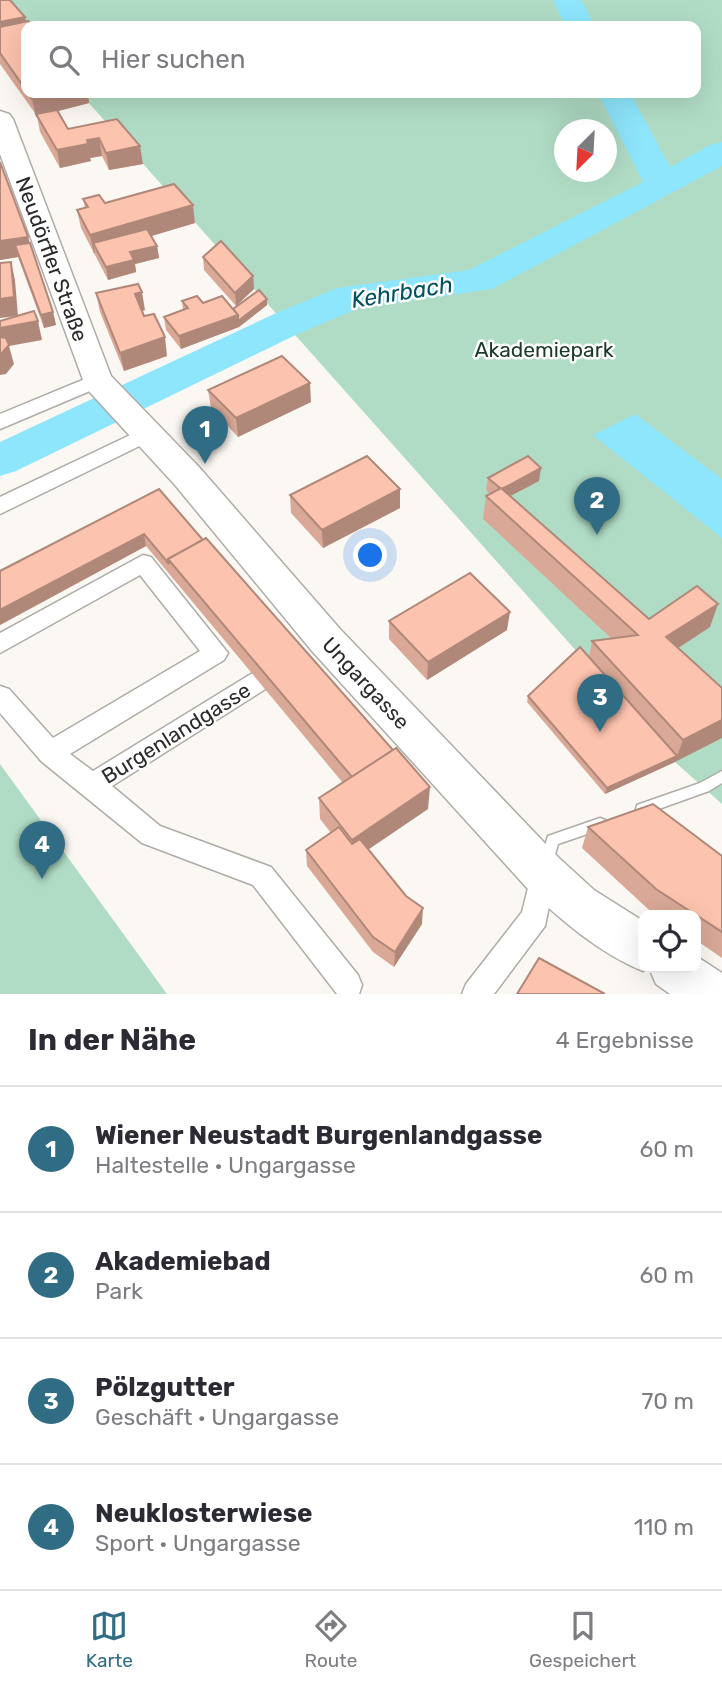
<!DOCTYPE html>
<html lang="de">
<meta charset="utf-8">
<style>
:root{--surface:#fff;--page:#f7f7f7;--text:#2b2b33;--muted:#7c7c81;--line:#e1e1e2;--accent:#306c83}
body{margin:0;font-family:Rubik,sans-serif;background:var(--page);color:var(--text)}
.controls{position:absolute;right:21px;bottom:21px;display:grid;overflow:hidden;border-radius:14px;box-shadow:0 7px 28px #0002}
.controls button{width:63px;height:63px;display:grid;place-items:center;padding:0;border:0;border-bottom:2px solid var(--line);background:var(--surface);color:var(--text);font:35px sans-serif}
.compass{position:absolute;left:554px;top:119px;width:63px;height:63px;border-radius:50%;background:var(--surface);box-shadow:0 7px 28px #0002;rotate:204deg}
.you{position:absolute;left:371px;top:556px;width:24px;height:24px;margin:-18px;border:5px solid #fff;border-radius:50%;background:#1a73e8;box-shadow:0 0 0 10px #1a73e833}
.badge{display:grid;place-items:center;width:46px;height:46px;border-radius:50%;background:var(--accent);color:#fff;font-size:23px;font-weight:700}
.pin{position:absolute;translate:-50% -58px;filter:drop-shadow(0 2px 4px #0008)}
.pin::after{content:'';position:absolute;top:37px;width:24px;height:21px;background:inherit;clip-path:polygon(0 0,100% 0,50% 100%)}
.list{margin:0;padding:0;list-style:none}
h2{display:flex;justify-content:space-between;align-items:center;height:91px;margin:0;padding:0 28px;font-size:30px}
h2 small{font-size:23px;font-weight:400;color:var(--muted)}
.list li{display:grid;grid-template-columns:46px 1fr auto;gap:21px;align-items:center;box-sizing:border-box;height:126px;padding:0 28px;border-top:2px solid var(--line)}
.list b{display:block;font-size:26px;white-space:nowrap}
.list p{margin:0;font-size:23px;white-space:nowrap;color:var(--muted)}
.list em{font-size:23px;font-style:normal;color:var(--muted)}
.icon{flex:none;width:38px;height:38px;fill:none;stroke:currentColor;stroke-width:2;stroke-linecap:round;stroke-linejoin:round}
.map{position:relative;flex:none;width:722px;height:994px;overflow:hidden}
.search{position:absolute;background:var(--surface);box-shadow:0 7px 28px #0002;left:21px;right:21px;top:21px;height:77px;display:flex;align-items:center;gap:18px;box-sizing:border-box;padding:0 24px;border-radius:14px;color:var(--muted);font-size:26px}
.sheet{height:595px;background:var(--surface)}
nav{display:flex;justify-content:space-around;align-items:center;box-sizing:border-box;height:98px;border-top:2px solid var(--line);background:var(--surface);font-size:19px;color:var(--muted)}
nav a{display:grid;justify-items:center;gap:4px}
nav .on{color:var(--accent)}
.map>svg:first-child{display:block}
</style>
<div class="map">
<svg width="722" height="994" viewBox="0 0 722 994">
<rect width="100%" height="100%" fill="#fbf8f4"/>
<g fill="#b0dcc5" fill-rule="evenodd">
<path d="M0,0H722V804L675,762L80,93H696V26H26ZM564,130H606V172H564Z"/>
<polygon points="0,764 167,994 0,994"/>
</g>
<polygon fill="#8ee6fc" points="635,414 722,479 722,538 593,435"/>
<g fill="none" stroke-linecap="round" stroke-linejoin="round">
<g fill="#8ee6fc" fill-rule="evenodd">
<polygon points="553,0 581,0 595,26 565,26"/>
<polygon points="598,93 630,93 670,167 710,145 722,142 722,166 492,289 359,308 302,332 16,471 0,476 0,442 274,314 337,288 469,270 643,182"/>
</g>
<defs>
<g id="lane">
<polygon points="722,771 722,783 709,791 642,815 637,813 636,809 637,805 700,783"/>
<polygon points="600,818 605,820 607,824 605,828 558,844 552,865 547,867 542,865 540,861 548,836"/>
</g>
<g id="street">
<polygon points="97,374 104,375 107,380 104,385 0,429 0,414"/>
<polygon points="147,427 154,429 157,434 154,439 0,514 0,497"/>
<polygon points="143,555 151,557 228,653 224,660 70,754 93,771 251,674 259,671 267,674 271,681 267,688 112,786 160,826 271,867 358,975 362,985 359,994 337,994 253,885 142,843 41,761 0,713 0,686 9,689 53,738 200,651 140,575 0,653 0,633"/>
<polygon points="543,860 552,864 556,873 545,926 494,994 462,994 466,984 522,912 534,864"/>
</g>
<path id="primary" d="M0,111L9,114L13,119L111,376L199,467L340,629L559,858L594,890L643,921V968H696V956L722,973V994H670L656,984L649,968L643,971C599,953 561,920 527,888L312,651L175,485L86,388L0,154Z"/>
</defs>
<use href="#lane" stroke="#aeaca8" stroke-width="3"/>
<use href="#street" stroke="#aeaca8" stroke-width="3"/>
<use href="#primary" stroke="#aeaca8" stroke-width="3"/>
<use href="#lane" fill="#fff" fill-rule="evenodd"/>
<use href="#street" fill="#fff" fill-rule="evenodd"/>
<use href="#primary" fill="#fff" fill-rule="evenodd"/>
</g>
<g fill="#d9a896">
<polygon points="0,0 25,17 26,26 26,93 88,93 89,103 57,111 68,129 117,119 143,164 109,170 102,156 90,158 91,161 60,168 40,132 37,116 0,64"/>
<polygon points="0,162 30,243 53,312 56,325 44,328 18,257 0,260"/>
<polygon points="83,199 105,203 195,223 151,236 157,246 159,258 135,264 136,272 108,280 81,228 77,210 85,208"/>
<polygon points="203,257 253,276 254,289 236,306 204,270"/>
<polygon points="96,293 145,310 142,311 144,316 167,356 124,371 100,312"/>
<polygon points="267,299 267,305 239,327 181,349 166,330 164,317 183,310 182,301 203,303 233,309"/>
<polygon points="208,390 311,402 238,437 211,408"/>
<polygon points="488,478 539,481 510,496 649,619 710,627 678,648 722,688 675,762 605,794 527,702 528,696 589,658 592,641 612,639 483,519 486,496 490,494 486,490"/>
<polygon points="159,489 428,809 368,849 422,924 394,967 373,952 307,866 306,850 331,833 320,819 319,798 343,783 146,546 0,625 0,571"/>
<polygon points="290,495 400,508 323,548 291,513"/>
<polygon points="389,621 507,630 427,680 389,639"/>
<polygon points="588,827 722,856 722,958 696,940 696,915 658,915 648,909 582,848"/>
</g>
<g fill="#b0887a">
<polygon points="25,17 27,26 0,40 0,22"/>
<polygon points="59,93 88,93 89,103 36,117 32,99"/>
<polygon points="99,138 102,156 90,158 91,161 60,168 57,150 87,140"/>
<polygon points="140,146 143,164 109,170 106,153"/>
<polygon points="193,205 195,223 98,252 93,243 95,253 94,254 90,235"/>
<polygon points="28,237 33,255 15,245 18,257 0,260 0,241"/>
<polygon points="157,246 159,258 135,264 136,272 108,280 106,267 130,252"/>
<polygon points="11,262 15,280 18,316 0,318 0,299"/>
<polygon points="253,276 254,289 236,306 235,293"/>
<polygon points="142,292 145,310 138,312 135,294"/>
<polygon points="267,299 267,305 239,327 181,349 179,336"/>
<polygon points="53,312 56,325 44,328 41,315"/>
<polygon points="38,321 42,340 9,346 14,364 6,374 0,375 0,328"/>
<polygon points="165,337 167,356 124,371 120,353"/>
<polygon points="310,383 311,402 238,437 236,418"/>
<polygon points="541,468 539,481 499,502 501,489"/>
<polygon points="400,489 400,508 323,548 322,530"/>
<polygon points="144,534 146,546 0,625 0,610"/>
<polygon points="718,604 710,627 660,660 666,637"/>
<polygon points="510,612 507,630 427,680 428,662"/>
<polygon points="722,720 722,738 675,762 605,794 607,788 677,756 683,740"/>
<polygon points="430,787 428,809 353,860 352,840"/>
<polygon points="423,908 422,924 394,967 395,952"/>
</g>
<g fill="#fcc3ae" stroke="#b0887a" stroke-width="2">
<polygon points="0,0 10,0 25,17 0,22"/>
<polygon points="28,21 33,26 26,26 26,90 0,53 0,27"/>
<polygon points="28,93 59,93 32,99"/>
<polygon points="57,110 68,129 117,119 140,146 106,153 99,138 87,140 88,144 57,150 36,114"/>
<polygon points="0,162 28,237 0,241"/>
<polygon points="174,184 193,205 90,235 77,210 88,207 83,199 99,195 105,203"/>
<polygon points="147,229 157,246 130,252 134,260 106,267 93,243"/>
<polygon points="221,241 253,276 235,293 203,257"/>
<polygon points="30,243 53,312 41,315 15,245"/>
<polygon points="11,262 14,297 0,299 0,263"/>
<polygon points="138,284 142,292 135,294 144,316 154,314 165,337 120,353 96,293"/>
<polygon points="259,290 267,299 238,321 238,315 233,309"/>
<polygon points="197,296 203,303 222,296 238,315 179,336 164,317 188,308 182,301"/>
<polygon points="34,311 38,321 0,328 0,321"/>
<polygon points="0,337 6,338 9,345 0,355"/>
<polygon points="282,356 310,383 236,418 208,390"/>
<polygon points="367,456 400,489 322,530 290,495"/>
<polygon points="528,456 541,468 502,489 500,488 488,478"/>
<polygon points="501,488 649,619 697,586 718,604 666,637 722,688 722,720 683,740 592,641 638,635 486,496"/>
<polygon points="159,489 203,540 168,559 169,564 144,534 0,610 0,571"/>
<polygon points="206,538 393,750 352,777 168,559"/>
<polygon points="470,573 510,612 428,662 389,621"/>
<polygon points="580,647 677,756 607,788 528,696"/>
<polygon points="396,748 430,787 352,840 319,798"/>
<polygon points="653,804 722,856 722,932 656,889 588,827"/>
<polygon points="339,827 352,844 360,839 406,896 423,908 395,952 373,937 306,850"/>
<polygon points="539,958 605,994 517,994"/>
</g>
<g text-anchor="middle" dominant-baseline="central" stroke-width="5" stroke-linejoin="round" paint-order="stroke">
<g font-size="21" fill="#2c2b2a" stroke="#fff">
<text transform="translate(52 259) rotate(70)">Neudörfler Straße</text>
<text transform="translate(366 683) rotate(47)">Ungargasse</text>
<text transform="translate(176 733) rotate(-32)">Burgenlandgasse</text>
</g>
<g font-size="21" fill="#19392a" stroke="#fff">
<text x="544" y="349">Akademiepark</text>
</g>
<g font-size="23" font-style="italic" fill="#005261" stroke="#fff">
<text transform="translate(402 292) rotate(-9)">Kehrbach</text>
</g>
</g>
</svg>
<div class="controls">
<button><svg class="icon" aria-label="locate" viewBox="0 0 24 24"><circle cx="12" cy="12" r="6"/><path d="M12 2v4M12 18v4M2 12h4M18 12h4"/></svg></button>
</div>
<svg class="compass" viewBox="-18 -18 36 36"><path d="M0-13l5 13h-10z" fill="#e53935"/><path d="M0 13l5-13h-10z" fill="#7c7c81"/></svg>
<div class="you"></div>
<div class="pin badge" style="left:205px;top:464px">1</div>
<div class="pin badge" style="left:597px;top:535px">2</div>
<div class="pin badge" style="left:600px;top:732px">3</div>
<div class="pin badge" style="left:42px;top:879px">4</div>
<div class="search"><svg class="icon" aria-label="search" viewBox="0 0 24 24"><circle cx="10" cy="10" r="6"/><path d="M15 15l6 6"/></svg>Hier suchen</div>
</div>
<section class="sheet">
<h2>In der Nähe<small>4 Ergebnisse</small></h2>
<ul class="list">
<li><span class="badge">1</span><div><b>Wiener Neustadt Burgenlandgasse</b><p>Haltestelle · Ungargasse</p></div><em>60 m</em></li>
<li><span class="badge">2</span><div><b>Akademiebad</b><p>Park</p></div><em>60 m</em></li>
<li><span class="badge">3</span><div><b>Pölzgutter</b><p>Geschäft · Ungargasse</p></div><em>70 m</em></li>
<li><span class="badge">4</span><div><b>Neuklosterwiese</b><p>Sport · Ungargasse</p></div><em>110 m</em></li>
</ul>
</section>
<nav>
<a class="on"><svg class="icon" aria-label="map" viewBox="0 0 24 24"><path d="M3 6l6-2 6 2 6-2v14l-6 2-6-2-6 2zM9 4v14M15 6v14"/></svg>Karte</a>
<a><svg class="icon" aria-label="directions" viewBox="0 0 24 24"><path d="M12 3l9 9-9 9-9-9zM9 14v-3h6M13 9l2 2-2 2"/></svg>Route</a>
<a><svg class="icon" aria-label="saved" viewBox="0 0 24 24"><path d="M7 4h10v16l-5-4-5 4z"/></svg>Gespeichert</a>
</nav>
